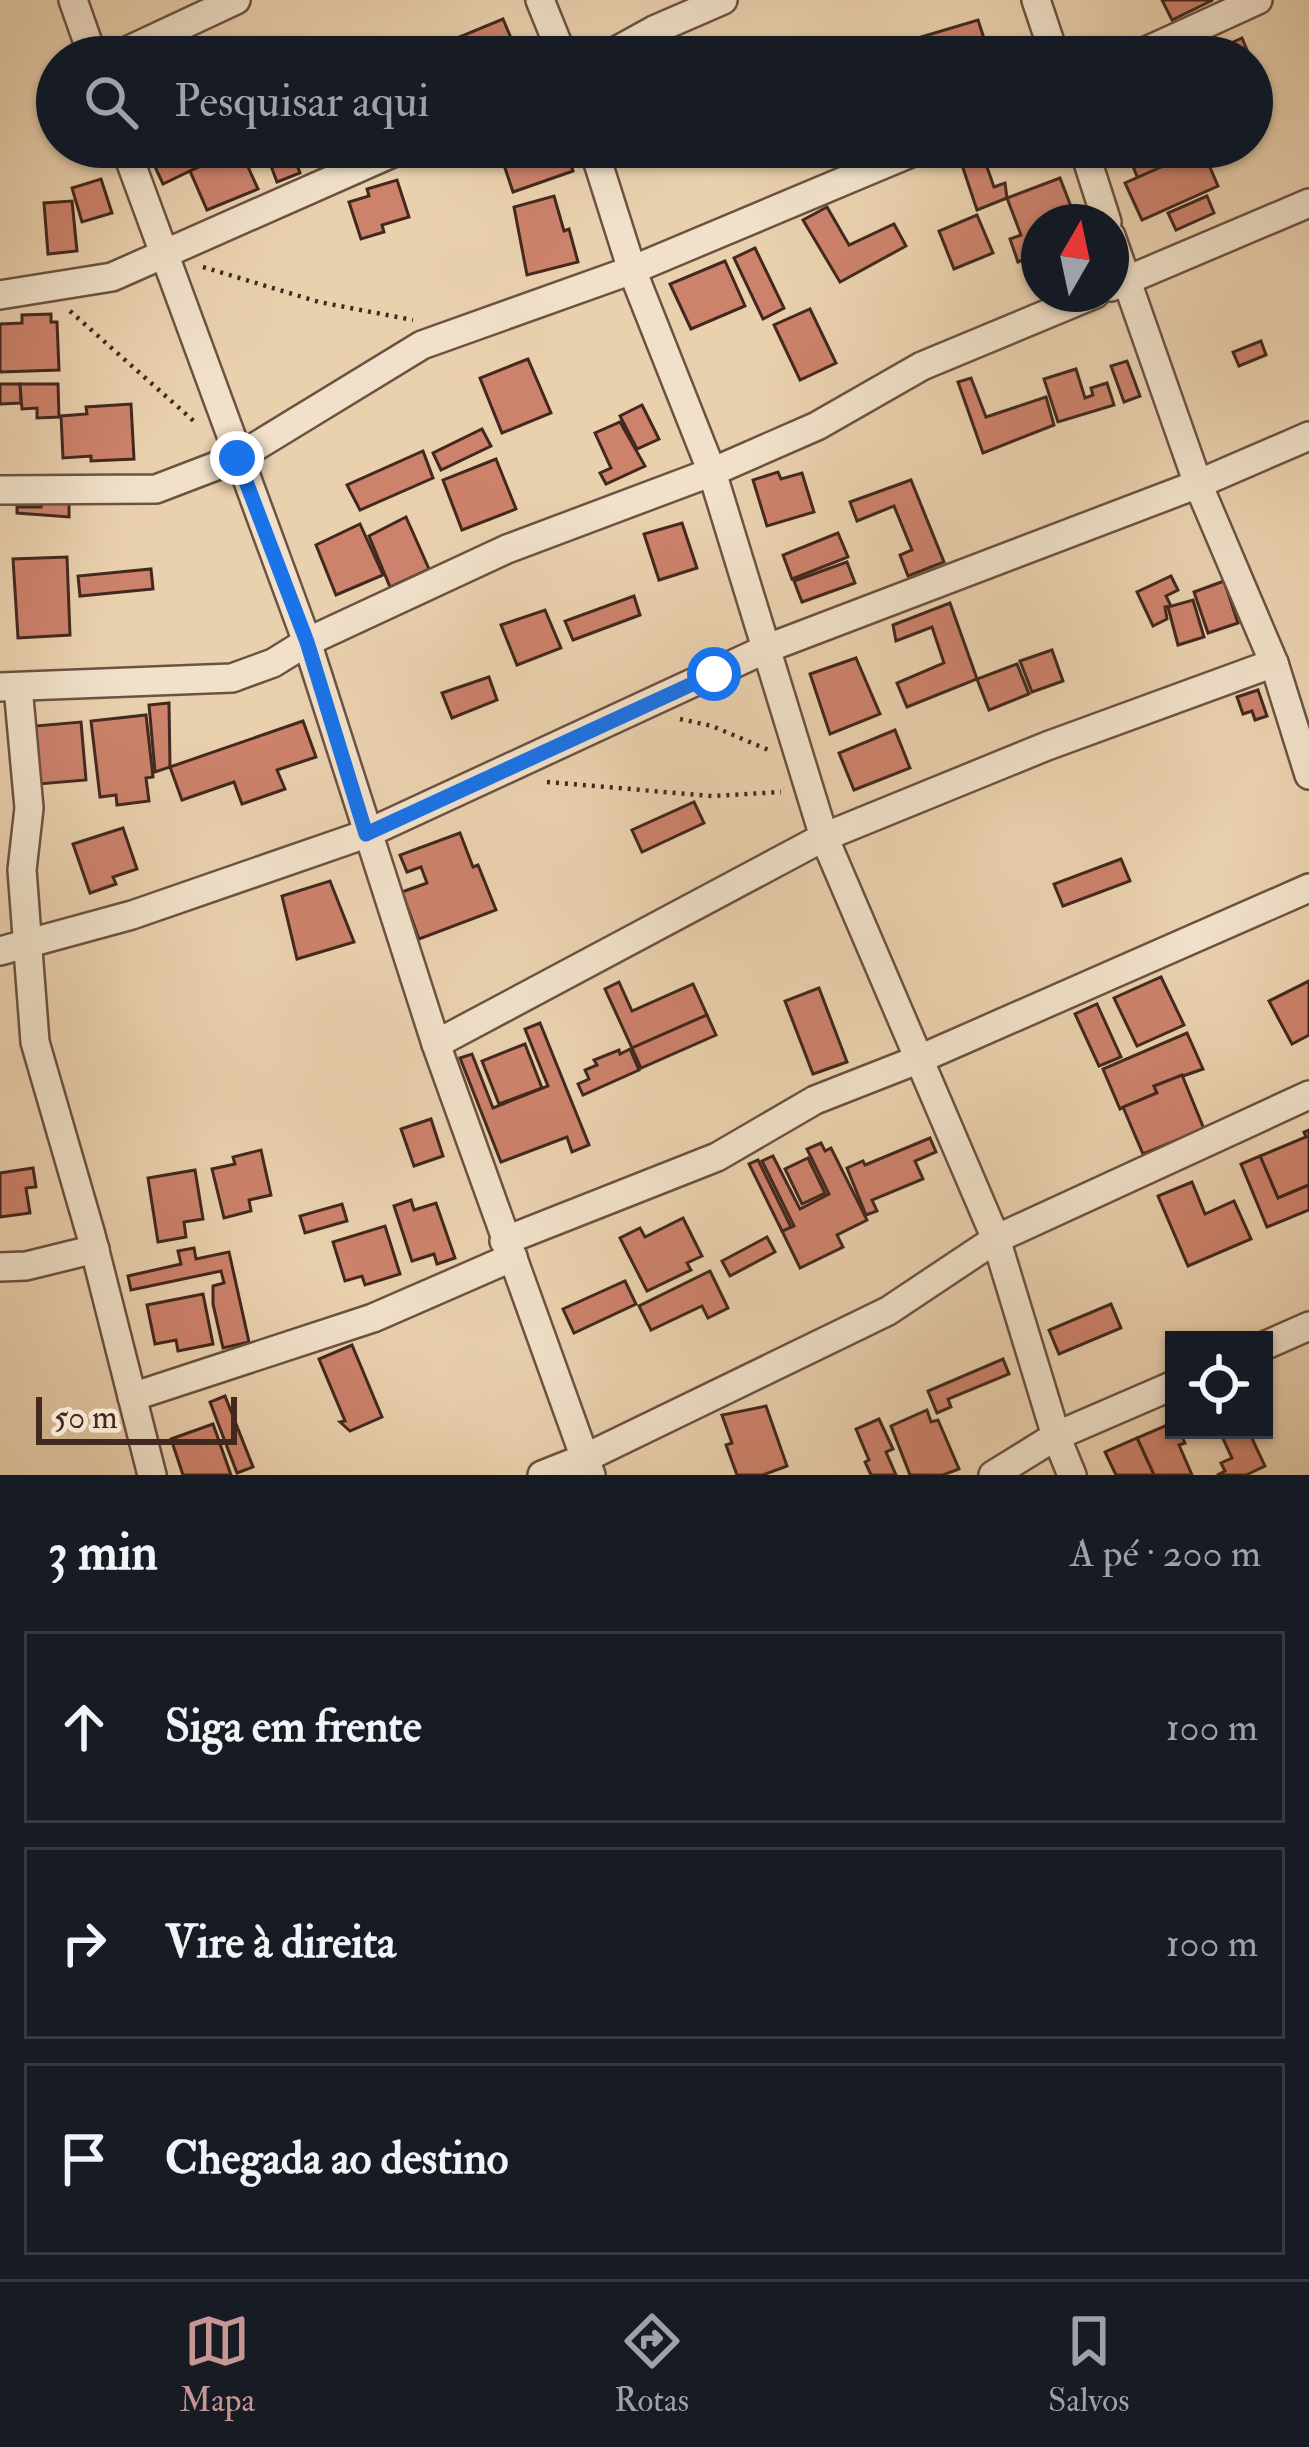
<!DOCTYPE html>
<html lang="pt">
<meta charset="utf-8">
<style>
:root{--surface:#171b24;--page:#242831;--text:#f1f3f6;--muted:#9ea1a6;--line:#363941;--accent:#c59692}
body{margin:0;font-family:"IM FELL Double Pica",serif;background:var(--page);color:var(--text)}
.controls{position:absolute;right:36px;bottom:36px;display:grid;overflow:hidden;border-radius:0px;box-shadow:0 3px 9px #0004}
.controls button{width:108px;height:108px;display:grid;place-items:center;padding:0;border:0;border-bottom:3px solid var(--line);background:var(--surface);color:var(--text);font:60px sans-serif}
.compass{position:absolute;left:1021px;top:204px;width:108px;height:108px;border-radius:50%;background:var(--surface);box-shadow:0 3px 9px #0004;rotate:9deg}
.scale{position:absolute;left:36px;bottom:30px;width:201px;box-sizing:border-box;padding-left:12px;border:6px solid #42281e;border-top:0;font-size:33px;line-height:42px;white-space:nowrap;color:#42281e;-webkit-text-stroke:9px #f1e1ca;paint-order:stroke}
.stop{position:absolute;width:36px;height:36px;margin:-27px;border:9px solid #1a73e8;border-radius:50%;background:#fff}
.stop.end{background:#1a73e8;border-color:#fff;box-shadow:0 3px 12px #0008}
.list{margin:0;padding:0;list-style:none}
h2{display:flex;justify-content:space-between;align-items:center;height:156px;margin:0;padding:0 48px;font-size:51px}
h2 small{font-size:39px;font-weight:400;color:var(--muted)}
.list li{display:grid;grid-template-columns:78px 1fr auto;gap:36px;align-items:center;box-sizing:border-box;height:192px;margin:0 24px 24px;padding:0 24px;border:3px solid var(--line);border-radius:0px}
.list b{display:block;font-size:45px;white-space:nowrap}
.list em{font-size:39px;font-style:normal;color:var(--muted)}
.icon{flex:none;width:66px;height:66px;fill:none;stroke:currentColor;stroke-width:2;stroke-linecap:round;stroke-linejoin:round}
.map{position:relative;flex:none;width:1309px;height:1475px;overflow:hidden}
.search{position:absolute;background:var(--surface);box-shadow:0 3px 9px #0004;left:36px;right:36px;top:36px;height:132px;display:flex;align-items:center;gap:30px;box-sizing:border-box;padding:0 42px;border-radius:66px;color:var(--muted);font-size:45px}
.sheet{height:804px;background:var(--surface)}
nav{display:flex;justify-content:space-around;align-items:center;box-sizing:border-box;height:168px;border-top:3px solid var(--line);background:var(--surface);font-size:33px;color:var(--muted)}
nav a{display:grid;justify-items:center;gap:6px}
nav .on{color:var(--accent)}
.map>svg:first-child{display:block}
</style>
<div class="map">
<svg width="1309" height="1475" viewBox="0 0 1309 1475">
<rect width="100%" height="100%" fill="#ead1ae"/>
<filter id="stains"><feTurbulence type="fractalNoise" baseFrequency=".00167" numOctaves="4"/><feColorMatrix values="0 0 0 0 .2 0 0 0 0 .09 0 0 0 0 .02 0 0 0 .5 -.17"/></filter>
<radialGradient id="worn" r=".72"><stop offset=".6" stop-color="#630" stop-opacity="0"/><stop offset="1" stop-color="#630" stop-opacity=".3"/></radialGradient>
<g fill="#cd826c" stroke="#42281e" stroke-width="3">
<polygon points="1162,0 1213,0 1172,20"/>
<polygon points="503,19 519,57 459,57 452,40"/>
<polygon points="978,20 990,57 927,57 921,37"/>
<polygon points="1242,38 1250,57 1214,57 1212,52"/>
<polygon points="169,147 191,147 200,166 163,184 150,156"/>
<polygon points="264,147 290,147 300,173 277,182"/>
<polygon points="498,147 565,147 573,171 513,192"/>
<polygon points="980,147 994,187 1005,183 1007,198 977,210 958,153"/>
<polygon points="1150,147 1200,147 1202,149 1138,179 1129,156"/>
<polygon points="240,149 258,189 207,210 190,171"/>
<polygon points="1202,149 1218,186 1142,220 1125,183"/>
<polygon points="1060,178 1077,222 1039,222 1039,254 1018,262 1010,239 1021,235 1007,198"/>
<polygon points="101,179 112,213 82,222 72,188"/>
<polygon points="397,180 409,217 382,225 384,232 361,239 349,202 369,196 367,189"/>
<polygon points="554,196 564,231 569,229 578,262 527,275 514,207"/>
<polygon points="1207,196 1214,213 1176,230 1168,213"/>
<polygon points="72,201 77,251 48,254 44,203"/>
<polygon points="827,207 849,245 894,224 906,246 840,282 803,220"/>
<polygon points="977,215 993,253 954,269 939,231"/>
<polygon points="755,248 784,308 763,319 734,258"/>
<polygon points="725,261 745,306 691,329 670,284"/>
<polygon points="810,309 836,363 800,380 774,325"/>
<polygon points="51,314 51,322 57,322 59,370 0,372 0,324 22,323 22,315"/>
<polygon points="1261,341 1266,355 1239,366 1233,352"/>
<polygon points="528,359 551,413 502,433 480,378"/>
<polygon points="1127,361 1140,396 1124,402 1111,366"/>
<polygon points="1076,369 1085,398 1093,395 1091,388 1107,383 1114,405 1058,422 1044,379"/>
<polygon points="971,378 986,417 1046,397 1054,425 983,453 958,382"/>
<polygon points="0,384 20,384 21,403 0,404"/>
<polygon points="20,384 58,384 59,417 37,418 37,408 22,409"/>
<polygon points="131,404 134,459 91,461 91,456 63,458 61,416 87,414 86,407"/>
<polygon points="642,405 659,439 637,449 620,416"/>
<polygon points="620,422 645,466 606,484 600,473 611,468 595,433"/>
<polygon points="482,429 491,446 441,470 433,453"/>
<polygon points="423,451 433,478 360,510 347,485"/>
<polygon points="496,459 516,509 462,530 443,480"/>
<polygon points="778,472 781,479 802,473 814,512 767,526 753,480"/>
<polygon points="911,480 944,562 908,576 900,555 912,550 894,506 857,521 850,502"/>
<polygon points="41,502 69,502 69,517 17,513 17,507 41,507"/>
<polygon points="406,517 429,569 390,587 369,536"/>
<polygon points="682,523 697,568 659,580 644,534"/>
<polygon points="360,524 383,575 336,595 316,545"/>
<polygon points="838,533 848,557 792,579 783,555"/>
<polygon points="67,557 70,635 18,638 13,559"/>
<polygon points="847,562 855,583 802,602 794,581"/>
<polygon points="151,569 153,589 80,596 78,576"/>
<polygon points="1171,576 1178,590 1166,596 1171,606 1165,607 1167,619 1153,626 1137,592"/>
<polygon points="1224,581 1238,623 1208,633 1194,592"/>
<polygon points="634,596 640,615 573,640 565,621"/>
<polygon points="1193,600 1204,637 1178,645 1168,607"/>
<polygon points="950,603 977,679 907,707 897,683 944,663 932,627 896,641 893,625"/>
<polygon points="545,610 561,648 517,665 501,625"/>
<polygon points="1052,650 1063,681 1032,692 1020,661"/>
<polygon points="856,658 880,714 830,734 810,674"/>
<polygon points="1017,664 1029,694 989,710 977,679"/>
<polygon points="489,677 497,700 452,718 442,693"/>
<polygon points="1258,690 1267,716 1255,720 1252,711 1243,714 1237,697"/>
<polygon points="169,703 170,767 155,772 149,705"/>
<polygon points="146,715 153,777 146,778 149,801 117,805 116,795 100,797 91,721"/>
<polygon points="303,721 316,757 277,770 285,789 242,804 234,782 182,800 170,767"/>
<polygon points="81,722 86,780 39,784 35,726"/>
<polygon points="895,730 910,768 854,790 839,753"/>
<polygon points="694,802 704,823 642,852 632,830"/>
<polygon points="123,828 137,869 113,877 116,884 90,893 73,844"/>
<polygon points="460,833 473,867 478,865 496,910 419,939 402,892 427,883 421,867 407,872 400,855"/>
<polygon points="1121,859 1130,881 1063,906 1054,884"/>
<polygon points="330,881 354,942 297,959 282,896"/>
<polygon points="1161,977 1184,1025 1137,1046 1114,998"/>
<polygon points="1309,981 1309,1035 1292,1044 1269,1001"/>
<polygon points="619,982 632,1011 693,984 707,1015 632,1048 605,989"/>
<polygon points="819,988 847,1062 813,1074 785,1001"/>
<polygon points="1097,1004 1121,1057 1099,1066 1075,1014"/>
<polygon points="707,1015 716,1035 641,1068 632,1048"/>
<polygon points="540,1023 589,1145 572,1152 567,1137 501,1162 460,1058 472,1054 493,1108 548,1086 525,1029"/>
<polygon points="1187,1033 1203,1069 1154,1086 1157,1093 1120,1109 1103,1069"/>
<polygon points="525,1044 542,1088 499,1104 482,1061"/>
<polygon points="630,1049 639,1070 583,1095 578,1084 589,1079 585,1070 597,1065 594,1060 619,1050 620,1054"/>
<polygon points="1182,1075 1204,1129 1143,1154 1123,1107 1157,1093 1154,1086"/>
<polygon points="431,1119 443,1156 414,1166 401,1129"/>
<polygon points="1309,1130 1309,1185 1278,1198 1260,1156 1306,1137 1304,1132"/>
<polygon points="930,1138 936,1152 915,1161 923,1179 872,1200 877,1211 866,1215 847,1168 863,1161 865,1165"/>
<polygon points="821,1143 825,1151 831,1148 867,1220 837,1235 843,1247 800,1268 782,1231 794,1226 762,1161 773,1156 800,1209 829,1194 807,1149"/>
<polygon points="261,1150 271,1195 249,1200 251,1211 224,1218 212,1169 235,1164 233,1157"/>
<polygon points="1260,1156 1278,1198 1309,1185 1309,1210 1267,1227 1241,1164"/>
<polygon points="808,1158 825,1193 802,1204 785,1169"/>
<polygon points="758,1160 791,1227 782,1231 749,1164"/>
<polygon points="33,1168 36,1187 26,1188 30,1213 0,1217 0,1173"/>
<polygon points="195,1170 203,1219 184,1222 186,1237 158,1242 148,1178"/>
<polygon points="1192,1182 1205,1214 1234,1201 1251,1239 1188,1266 1158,1196"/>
<polygon points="411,1200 414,1210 436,1203 455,1258 437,1264 434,1254 412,1261 394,1206"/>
<polygon points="342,1204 347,1221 305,1233 300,1216"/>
<polygon points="683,1218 702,1256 687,1263 691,1270 647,1291 620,1238 640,1228 645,1237"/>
<polygon points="385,1226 400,1274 365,1285 362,1276 345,1281 333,1242"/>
<polygon points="767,1237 775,1252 730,1276 722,1261"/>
<polygon points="194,1248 196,1259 229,1252 249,1342 223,1348 213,1304 213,1286 224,1283 221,1271 131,1290 128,1276 181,1264 178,1251"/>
<polygon points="710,1271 728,1308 708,1318 702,1306 651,1330 639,1306"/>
<polygon points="625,1281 636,1304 574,1333 563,1309"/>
<polygon points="203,1294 213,1344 178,1351 176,1340 155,1344 147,1305"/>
<polygon points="1111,1304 1121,1328 1059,1354 1049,1330"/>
<polygon points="352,1345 382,1417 350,1431 340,1422 345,1421 319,1359"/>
<polygon points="1003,1359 1009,1374 948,1399 951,1407 937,1413 928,1391"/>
<polygon points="225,1396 253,1467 237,1473 210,1402"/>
<polygon points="766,1406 787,1466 763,1475 737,1475 726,1445 732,1443 722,1415"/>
<polygon points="927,1410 931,1422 938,1420 959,1469 943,1475 910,1475 891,1426"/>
<polygon points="879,1419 893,1449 886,1452 896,1475 871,1475 865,1462 869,1460 856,1429"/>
<polygon points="1174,1422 1174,1430 1179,1430 1185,1443 1179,1445 1192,1475 1154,1475 1137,1438"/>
<polygon points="213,1424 231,1475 183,1475 171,1439"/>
<polygon points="1219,1430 1248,1430 1265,1466 1246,1475 1217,1475 1225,1471 1221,1463 1232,1458"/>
<polygon points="1137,1438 1154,1475 1116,1475 1105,1452"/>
</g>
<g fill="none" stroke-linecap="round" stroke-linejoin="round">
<defs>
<g id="minor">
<polyline points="73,0 93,57"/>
<polyline points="540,0 563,57"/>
<polyline points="1036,0 1055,57"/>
<polyline points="114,57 236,0"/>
<polyline points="605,57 654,30 723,0"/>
<polyline points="1133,57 1258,0"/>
<polyline points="125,147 307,642 436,1044 591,1475"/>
<polyline points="593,147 632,270 712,472 824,837 996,1239 1056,1436 1072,1475"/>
<polyline points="1083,147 1107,222"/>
<polyline points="1111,236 1198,484 1274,663 1309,775"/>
<polyline points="1111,287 1309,203"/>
<polyline points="0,295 112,277 406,147"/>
<polyline points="0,490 156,489 237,458 422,345 632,270 925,147"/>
<polyline points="0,687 232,678 273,663 307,642 507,549 712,472 817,426 922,366 1095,294"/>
<polyline points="18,687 29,808 22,870 35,1042 91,1235 152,1475"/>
<polyline points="0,951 132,915 366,834 768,648 1198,484 1309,436"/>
<polyline points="436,1044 824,837 1047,746 1274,663"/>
<polyline points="504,1241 717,1157 815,1100 922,1058 1309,888"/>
<polyline points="0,1267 26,1266 95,1249"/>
<polyline points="1264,1346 1309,1326"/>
<polyline points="132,1397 373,1318 513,1257"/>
<polyline points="542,1475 585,1458 888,1311 996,1239 1309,1095"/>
<polyline points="993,1475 1056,1436 1174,1385"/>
</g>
</defs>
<use href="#minor" stroke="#6c5242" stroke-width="32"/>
<g stroke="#42281e" stroke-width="4.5" stroke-dasharray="3 6" stroke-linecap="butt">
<polyline points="203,267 319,302 413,320"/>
<polyline points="70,311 196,423"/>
<polyline points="680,719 712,726 771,751"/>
<polyline points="547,782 712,796 781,792"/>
</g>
<use href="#minor" stroke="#f1e1ca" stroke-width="27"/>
</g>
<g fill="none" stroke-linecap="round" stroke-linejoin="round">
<polyline stroke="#1a73e8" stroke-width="15" points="237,458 307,642 366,834 714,674"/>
</g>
<rect width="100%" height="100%" filter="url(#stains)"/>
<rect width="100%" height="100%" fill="url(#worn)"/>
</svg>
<div class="controls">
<button><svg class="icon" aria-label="locate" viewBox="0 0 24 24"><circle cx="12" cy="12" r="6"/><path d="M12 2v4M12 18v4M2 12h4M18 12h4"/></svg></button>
</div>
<svg class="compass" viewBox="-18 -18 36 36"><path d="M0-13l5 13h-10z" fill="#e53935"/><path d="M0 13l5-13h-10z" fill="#9ea1a6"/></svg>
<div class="scale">50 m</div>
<div class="stop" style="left:714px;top:674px"></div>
<div class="stop end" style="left:237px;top:458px"></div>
<div class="search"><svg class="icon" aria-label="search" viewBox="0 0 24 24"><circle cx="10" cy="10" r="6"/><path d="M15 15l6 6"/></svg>Pesquisar aqui</div>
</div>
<section class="sheet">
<h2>3 min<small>A pé · 200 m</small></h2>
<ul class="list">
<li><svg class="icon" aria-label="ahead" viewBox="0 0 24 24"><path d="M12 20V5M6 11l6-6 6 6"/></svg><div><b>Siga em frente</b></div><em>100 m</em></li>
<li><svg class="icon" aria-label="right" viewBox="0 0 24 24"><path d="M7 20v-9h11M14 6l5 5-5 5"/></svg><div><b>Vire à direita</b></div><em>100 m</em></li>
<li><svg class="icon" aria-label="arrive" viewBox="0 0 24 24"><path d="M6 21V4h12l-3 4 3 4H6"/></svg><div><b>Chegada ao destino</b></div></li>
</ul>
</section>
<nav>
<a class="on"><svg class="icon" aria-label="map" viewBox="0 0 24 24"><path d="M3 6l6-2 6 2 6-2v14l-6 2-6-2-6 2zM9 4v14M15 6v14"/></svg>Mapa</a>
<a><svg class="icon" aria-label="directions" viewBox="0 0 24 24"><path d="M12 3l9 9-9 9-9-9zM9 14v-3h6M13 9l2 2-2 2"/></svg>Rotas</a>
<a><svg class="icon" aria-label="saved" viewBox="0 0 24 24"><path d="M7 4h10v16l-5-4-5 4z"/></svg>Salvos</a>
</nav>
